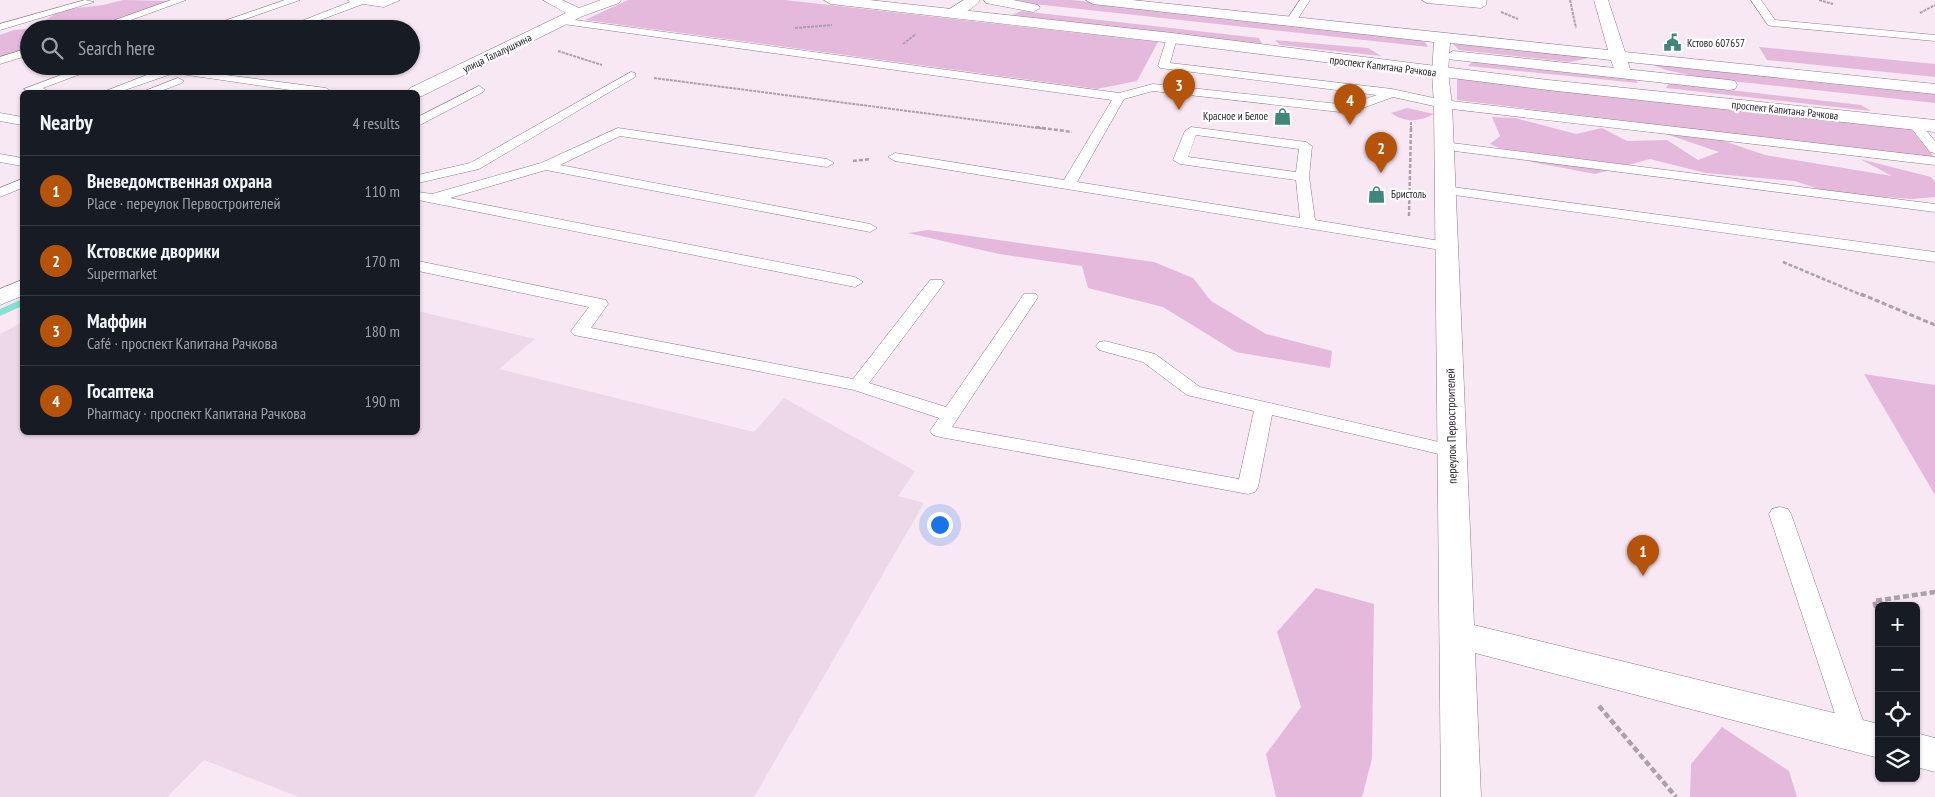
<!DOCTYPE html>
<meta charset="utf-8">
<style>
:root{--surface:#171b24;--page:#242831;--text:#f1f3f6;--muted:#9ea1a6;--line:#363941;--accent:#b45309}
body{margin:0;font-family:"PT Sans Narrow",sans-serif;background:var(--page);color:var(--text)}
.controls{position:absolute;right:15px;bottom:15px;display:grid;overflow:hidden;border-radius:8px;box-shadow:0 1px 4px #0004}
.controls button{width:45px;height:45px;display:grid;place-items:center;padding:0;border:0;border-bottom:1px solid var(--line);background:var(--surface);color:var(--text);font:25px sans-serif}
.you{position:absolute;left:939px;top:524px;width:18px;height:18px;margin:-12px;border:4px solid #fff;border-radius:50%;background:#1a73e8;box-shadow:0 0 0 8px #1a73e833}
.badge{display:grid;place-items:center;width:32px;height:32px;border-radius:50%;background:var(--accent);color:#fff;font-size:16px;font-weight:700}
.pin{position:absolute;translate:-50% -41px;filter:drop-shadow(0 1px 2px #0008)}
.pin::after{content:'';position:absolute;top:26px;width:18px;height:15px;background:inherit;clip-path:polygon(0 0,100% 0,50% 100%)}
.list{margin:0;padding:0;list-style:none}
h2{display:flex;justify-content:space-between;align-items:center;height:65px;margin:0;padding:0 20px;font-size:21px}
h2 small{font-size:16px;font-weight:400;color:var(--muted)}
.list li{display:grid;grid-template-columns:32px 1fr auto;gap:15px;align-items:center;box-sizing:border-box;height:70px;padding:0 20px;border-top:1px solid var(--line)}
.list b{display:block;font-size:19px;white-space:nowrap}
.list p{margin:0;font-size:16px;white-space:nowrap;color:var(--muted)}
.list em{font-size:16px;font-style:normal;color:var(--muted)}
.icon{flex:none;width:28px;height:28px;fill:none;stroke:currentColor;stroke-width:2;stroke-linecap:round;stroke-linejoin:round}
.map{position:relative;flex:none;width:1935px;height:797px;overflow:hidden}
.search{position:absolute;background:var(--surface);box-shadow:0 1px 4px #0004;left:20px;top:20px;width:400px;height:55px;display:flex;align-items:center;gap:12px;box-sizing:border-box;padding:0 18px;border-radius:28px;color:var(--muted);font-size:19px}
.panel{position:absolute;background:var(--surface);box-shadow:0 1px 4px #0004;left:20px;top:90px;width:400px;height:345px;border-radius:8px}
.map>svg:first-child{display:block}
</style>
<div class="map">
<svg width="1935" height="797" viewBox="0 0 1935 797">
<rect width="100%" height="100%" fill="#f7e8f4"/>
<polygon fill="#edd8e8" points="418,311 535,339 499,369 754,432 784,398 915,471 898,496 924,503 754,797 299,797 204,760 167,797 0,797 0,334 22,322 22,432 418,432"/>
<g fill="#e5b9dc">
<polygon points="123,0 171,1 86,29 29,29 29,47 0,57 0,35 14,30 35,28 60,10 103,5"/>
<polygon points="628,0 785,0 1158,42 1137,81 1097,89 585,20"/>
<polygon points="997,0 1072,0 1406,36 1425,42 1428,47"/>
<polygon points="1021,11 1259,38 1262,44 1012,15"/>
<polygon points="1275,40 1368,48 1381,56 1280,45"/>
<polygon points="1463,42 1599,56 1570,62 1459,50 1453,44"/>
<polygon points="1759,47 1935,64 1935,77 1767,60"/>
<polygon points="1473,61 1635,79 1638,83 1468,66"/>
<polygon points="1643,61 1935,91 1935,103 1703,78 1666,70"/>
<polygon points="1457,77 1911,129 1935,158 1707,131 1718,139 1765,155 1892,176 1860,159 1931,177 1935,182 1935,197 1912,199 1830,193 1795,181 1706,173 1650,159 1595,174 1532,162 1490,144 1500,136 1492,117 1515,118 1576,134 1602,128 1627,141 1667,140 1698,160 1719,152 1663,133 1678,127 1457,100"/>
<polygon points="1669,83 1861,105 1871,111 1666,88"/>
<path d="M1407,108L1434,114C1418,122 1406,123 1391,113Z"/>
<polygon points="928,230 1154,262 1193,278 1211,301 1266,334 1332,351 1330,368 1236,352 1163,307 1088,288 1082,266 999,254 908,233"/>
<polygon points="1864,374 1935,385 1935,495"/>
<polygon points="1316,588 1374,604 1372,759 1362,797 1276,797 1266,754 1301,707 1277,632"/>
<polygon points="1722,727 1789,771 1797,797 1690,797 1691,764"/>
</g>
<g fill="none" stroke-linecap="round" stroke-linejoin="round">
<polygon fill="#86e1d1" fill-rule="evenodd" points="22,299 22,306 0,316 0,309"/>
<defs>
<g id="service">
<polygon points="85,0 94,2 0,30 0,24"/>
<polygon points="171,0 186,0 106,29 90,29"/>
<polygon points="285,0 300,0 217,29 201,29"/>
<polygon points="348,0 400,0 384,7 363,4 296,29 281,29 350,2"/>
<polygon points="1300,0 1310,0 1295,23 1287,23 1286,21"/>
<polygon points="1422,0 1486,0 1486,5 1481,8 1427,3"/>
<polygon points="1751,0 1761,0 1775,20 1935,35 1935,41 1772,26 1768,25"/>
<path d="M560,18L1119,93L1153,84L1348,105L1377,95L1160,68L1158,66L1167,38L1172,35L1177,38L1170,63L1392,89L1443,100L1935,157V165L1443,108L1393,97L1349,113L1153,91L1124,99L1077,182L1300,218L1296,180L1180,164L1173,160L1185,131L1191,127L1306,142L1312,146L1309,177L1315,220L1452,243L1455,246L1452,249L1447,251L895,161L888,157L895,153L1064,180L1112,100L556,23L555,21ZM1196,135L1299,149L1296,172L1188,157Z"/>
<polygon points="29,48 29,55 0,64 0,57"/>
<polygon points="85,66 102,66 43,88 49,92 30,92 24,89"/>
<polygon points="170,66 186,66 185,68 195,71 326,88 332,92 304,92 174,73 119,92 103,92"/>
<polygon points="631,72 635,73 635,77 479,169 418,183 418,175 470,163"/>
<polygon points="178,78 184,81 182,83 158,92 142,92"/>
<polygon points="479,86 485,90 483,92 418,126 418,117"/>
<polygon points="0,113 22,117 22,125 0,121"/>
<polygon points="1914,120 1918,121 1935,141 1935,153 1930,152 1908,124"/>
<polygon points="618,128 827,159 834,163 827,167 620,136 560,165 870,224 877,228 870,232 546,170 450,198 855,277 863,282 855,287 418,200 418,192 432,194 541,163"/>
<polygon points="1444,142 1935,204 1935,212 1439,149 1438,146 1439,143"/>
<polygon points="0,154 22,158 22,166 0,162"/>
<polygon points="22,179 22,188 0,197 0,188"/>
<polygon points="1445,186 1935,252 1935,262 1440,193 1438,190"/>
<polygon points="418,261 606,300 608,304 591,328 853,379 930,280 942,280 944,283 942,286 869,383 946,407 1024,294 1036,294 1038,297 952,427 1239,479 1254,411 1187,395 1143,362 1099,350 1096,346 1099,342 1105,341 1155,354 1200,387 1452,445 1459,446 1462,451 1459,456 1452,457 1272,415 1258,487 1255,492 1248,494 940,437 933,435 930,431 939,418 854,390 574,335 571,331 589,307 418,271"/>
<polygon points="1780,507 1788,509 1791,514 1868,735 1864,743 1855,746 1846,743 1842,735 1769,514 1772,509"/>
</g>
<g id="minor">
<polygon points="543,0 562,0 579,8 601,0 621,0 619,3 583,16 422,96 418,97 418,92 407,92 410,88 566,13"/>
<path d="M964,0H980C973,9 957,19 945,16L943,13Z"/>
<polygon points="984,0 1013,0 1038,5 1040,8 1033,12 986,3"/>
<polygon points="1086,0 1132,0 1608,50 1594,0 1608,0 1625,52 1935,84 1935,94 1628,62 1631,73 1629,77 1617,77 1611,60 1450,43 1448,73 1452,104 1474,625 1879,724 1879,758 1475,653 1481,797 1441,797 1434,104 1432,73 1434,42 1093,4"/>
<polygon points="22,280 22,296 0,305 0,289"/>
<polygon points="1916,733 1935,738 1935,772 1916,767"/>
</g>
<g id="tertiary">
<polygon points="824,0 869,0 1172,33 1548,80 1935,120 1935,132 1548,90 1172,43 831,4"/>
<polygon points="1453,51 1729,80 1735,81 1737,85 1735,89 1729,90 1447,59 1445,56"/>
</g>
</defs>
<use href="#service" stroke="#8b7d87" stroke-width="1"/>
<use href="#minor" stroke="#8b7d87" stroke-width="1"/>
<use href="#tertiary" stroke="#8b7d87" stroke-width="1"/>
<g stroke="#aca0a9" stroke-width="2" stroke-dasharray="3 1" stroke-linecap="butt">
<polyline points="1570,0 1576,28"/>
<polyline points="1819,0 1833,4"/>
<polyline points="1501,12 1518,19"/>
<polyline points="1920,13 1935,5"/>
<polyline points="795,28 832,25"/>
<polyline points="903,44 916,34"/>
<polyline points="558,51 602,65"/>
<polyline points="654,78 1046,129"/>
<polyline points="1411,129 1411,123 1413,123"/>
</g>
<g stroke="#aca0a9" stroke-width="2.5" stroke-dasharray="4 2" stroke-linecap="butt">
<polyline points="1036,127 1072,132"/>
<polyline points="853,161 871,159"/>
<polyline points="1409,216 1411,127"/>
<polyline points="1783,262 1864,296"/>
</g>
<polyline stroke="#aca0a9" stroke-width="3" stroke-dasharray="5 2.5" stroke-linecap="butt" points="1861,294 1935,325"/>
<g stroke="#aca0a9" stroke-width="4.5" stroke-dasharray="6 3" stroke-linecap="butt">
<polyline points="1879,616 1874,601 1935,592"/>
<polyline points="1599,706 1676,797"/>
</g>
<use href="#service" fill="#fff" fill-rule="evenodd"/>
<use href="#minor" fill="#fff" fill-rule="evenodd"/>
<use href="#tertiary" fill="#fff" fill-rule="evenodd"/>
</g>
<defs>
<symbol id="civic-bare" viewBox="-9 -9 18 18"><path d="M-.6-6.5H3V-4.5H.6V-3L4-1V1h2V6H-6V1h2V-1L-.6-3ZM-1.2 2.5V6h2.4V2.5Z" fill="#41867a" stroke="#fff" stroke-width="2.5" paint-order="stroke"/></symbol>
<symbol id="shop-bare" viewBox="-9 -9 18 18"><path d="M-5-2.5h2.3a2.7 3.5 0 0 1 5.4 0H5L5.5 6h-11ZM-1.5-2.5h3a1.5 2.3 0 0 0-3 0Z" fill="#41867a" stroke="#fff" stroke-width="2.5" paint-order="stroke"/></symbol>
</defs>
<g fill-rule="evenodd">
<use href="#civic-bare" x="1660" y="30" width="25" height="25"/>
<use href="#shop-bare" x="1270" y="104" width="25" height="25"/>
<use href="#shop-bare" x="1364" y="182" width="25" height="25"/>
</g>
<g text-anchor="middle" dominant-baseline="central" stroke-width="4.5" stroke-linejoin="round" paint-order="stroke">
<g font-size="11" fill="#292328" stroke="#fff" text-anchor="start">
<text x="1687" y="43">Кстово 607657</text>
<text x="1268" y="116" text-anchor="end">Красное и Белое</text>
<text x="1391" y="194">Бристоль</text>
</g>
<g font-size="11" fill="#292328" stroke="#fff">
<text transform="translate(497 53) rotate(-26)">улица Талалушкина</text>
<text transform="translate(1383 66) rotate(7)">проспект Капитана Рачкова</text>
<text transform="translate(1785 110) rotate(6)">проспект Капитана Рачкова</text>
</g>
<g font-size="12" fill="#292328" stroke="#fff">
<text transform="translate(1451 426) rotate(-91)">переулок Первостроителей</text>
</g>
</g>
</svg>
<div class="controls">
<button>+</button>
<button>−</button>
<button><svg class="icon" aria-label="locate" viewBox="0 0 24 24"><circle cx="12" cy="12" r="6"/><path d="M12 2v4M12 18v4M2 12h4M18 12h4"/></svg></button>
<button><svg class="icon" aria-label="layers" viewBox="0 0 24 24"><path d="M12 4l9 5-9 5-9-5zM3 14l9 5 9-5"/></svg></button>
</div>
<div class="you"></div>
<div class="pin badge" style="left:1643px;top:576px">1</div>
<div class="pin badge" style="left:1381px;top:173px">2</div>
<div class="pin badge" style="left:1179px;top:110px">3</div>
<div class="pin badge" style="left:1350px;top:125px">4</div>
<div class="search"><svg class="icon" aria-label="search" viewBox="0 0 24 24"><circle cx="10" cy="10" r="6"/><path d="M15 15l6 6"/></svg>Search here</div>
<section class="panel">
<h2>Nearby<small>4 results</small></h2>
<ul class="list">
<li><span class="badge">1</span><div><b>Вневедомственная охрана</b><p>Place · переулок Первостроителей</p></div><em>110 m</em></li>
<li><span class="badge">2</span><div><b>Кстовские дворики</b><p>Supermarket</p></div><em>170 m</em></li>
<li><span class="badge">3</span><div><b>Маффин</b><p>Café · проспект Капитана Рачкова</p></div><em>180 m</em></li>
<li><span class="badge">4</span><div><b>Госаптека</b><p>Pharmacy · проспект Капитана Рачкова</p></div><em>190 m</em></li>
</ul>
</section>
</div>
